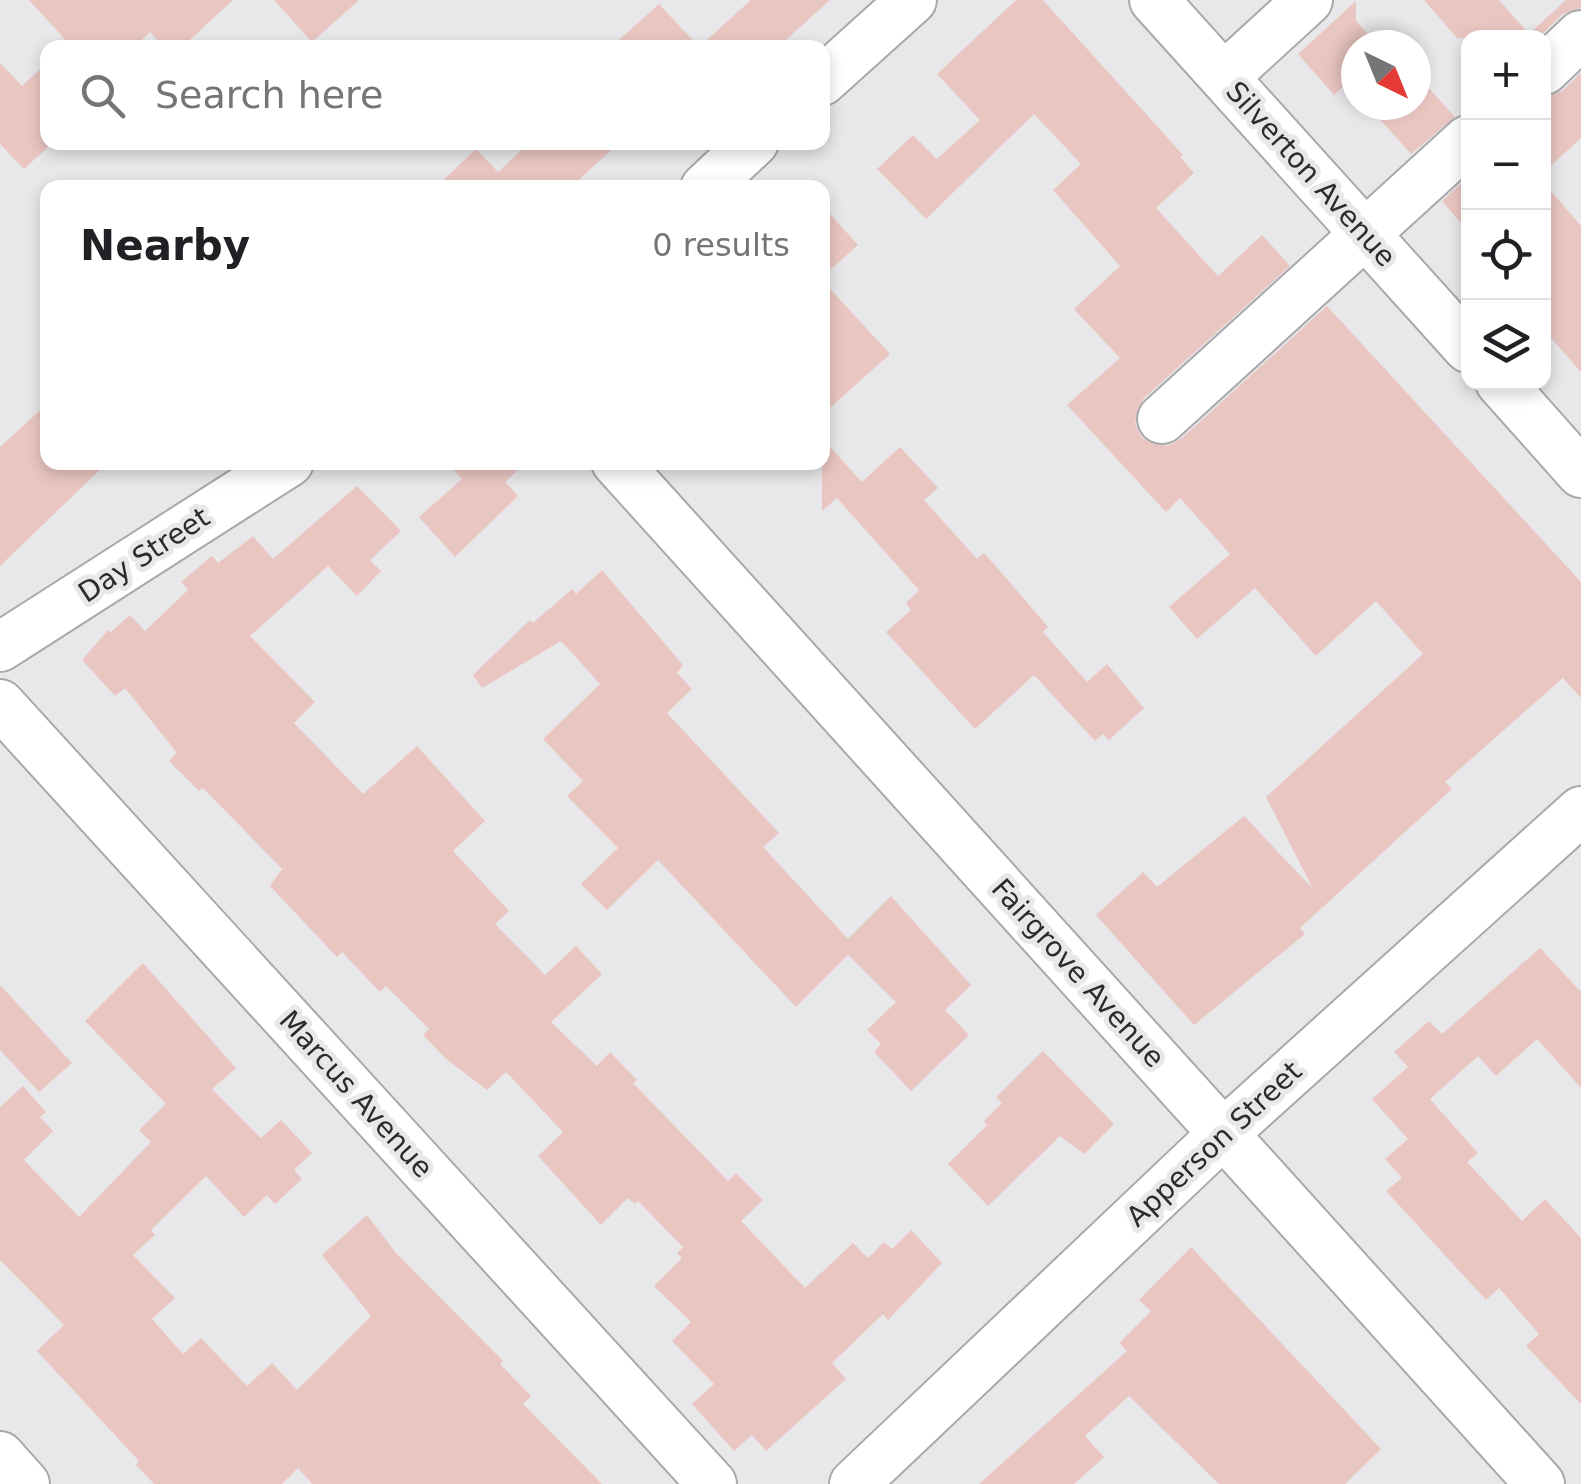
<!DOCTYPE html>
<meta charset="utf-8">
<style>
:root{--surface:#fff;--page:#f2f2f2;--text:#202124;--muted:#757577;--line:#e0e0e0}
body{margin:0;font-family:"DejaVu Sans",sans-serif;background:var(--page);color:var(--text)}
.controls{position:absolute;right:30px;top:30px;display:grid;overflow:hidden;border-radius:20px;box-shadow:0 5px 15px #0003}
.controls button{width:90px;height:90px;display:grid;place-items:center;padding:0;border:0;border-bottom:2px solid var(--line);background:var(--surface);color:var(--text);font:50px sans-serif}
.compass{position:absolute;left:1341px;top:30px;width:90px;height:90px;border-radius:50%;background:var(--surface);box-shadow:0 5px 15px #0003;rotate:137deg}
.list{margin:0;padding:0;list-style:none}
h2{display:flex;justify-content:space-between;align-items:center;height:130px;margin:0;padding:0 40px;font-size:42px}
h2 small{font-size:32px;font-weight:400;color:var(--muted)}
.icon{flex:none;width:55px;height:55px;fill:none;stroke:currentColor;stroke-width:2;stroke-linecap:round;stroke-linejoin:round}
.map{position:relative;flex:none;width:1581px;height:1484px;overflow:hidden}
.search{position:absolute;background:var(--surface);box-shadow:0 5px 15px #0003;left:40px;top:40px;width:790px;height:110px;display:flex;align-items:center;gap:25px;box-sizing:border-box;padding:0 35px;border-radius:20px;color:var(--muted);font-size:38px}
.panel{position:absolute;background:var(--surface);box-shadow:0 5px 15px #0003;left:40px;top:180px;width:790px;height:290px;border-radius:20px}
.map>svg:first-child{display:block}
</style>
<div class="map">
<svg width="1581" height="1484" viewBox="0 0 1581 1484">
<rect width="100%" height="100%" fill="#e8e8ea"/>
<g fill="#eac6c2">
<polygon points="29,0 233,0 181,48 165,48 150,32 133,48 73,48"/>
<polygon points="274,0 359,0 312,42"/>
<polygon points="751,0 830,0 777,48 610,48 659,4 699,47"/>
<polygon points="1016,0 1043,0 1183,155 1180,157 1194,173 1156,208 1218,276 1262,235 1290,266 1143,399 1135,424 1142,438 1167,446 1181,439 1327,306 1581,582 1581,698 1563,678 1445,782 1452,789 1300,928 1305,934 1194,1025 1096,915 1143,872 1157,887 1244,816 1313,889 1266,797 1423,654 1376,601 1316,656 1255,588 1197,639 1169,607 1230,554 1180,498 1166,512 1067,405 1120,358 1074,309 1120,266 1053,190 1081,164 1034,114 926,219 877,169 913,135 937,159 980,120 937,74"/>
<polygon points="1424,0 1499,0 1529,34 1566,0 1581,0 1581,8 1563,14 1538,38 1457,38"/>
<polygon points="1356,1 1356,21 1378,45 1356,45 1356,75 1334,95 1298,54"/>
<polygon points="48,62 48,147 24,169 0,144 0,63 22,86"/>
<polygon points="1581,73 1581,138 1544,172 1544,97 1562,91"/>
<polygon points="1416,74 1455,117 1411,154 1367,105 1416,105"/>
<polygon points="530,142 620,142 570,188 435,188 476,149 498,172"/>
<polygon points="1468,177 1468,231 1442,201"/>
<polygon points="1544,183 1581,226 1581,372 1544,330"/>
<polygon points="822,205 858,245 822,277"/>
<polygon points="822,280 890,354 822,415"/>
<polygon points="48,403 48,462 108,462 0,566 0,447"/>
<polygon points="822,438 862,482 900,447 938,488 924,500 977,559 984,553 1007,579 1048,627 1043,632 1087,682 1107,664 1144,708 1109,740 1103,734 1095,741 1034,675 975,729 886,632 911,610 906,603 919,590 837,498 822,511"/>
<polygon points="447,462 526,462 505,482 518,496 455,557 419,517 462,479"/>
<polygon points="357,486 401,531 370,560 381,571 357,596 328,566 250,636 315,702 294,723 363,794 417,746 485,821 453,851 509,911 495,924 545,975 576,946 602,974 551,1022 597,1066 610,1052 637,1080 633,1083 728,1181 736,1173 763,1200 741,1221 805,1288 853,1243 868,1258 884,1242 892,1249 911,1230 942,1263 888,1320 883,1314 832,1363 846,1379 766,1451 752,1435 734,1451 692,1404 714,1384 672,1341 691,1322 654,1286 682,1258 677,1253 683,1247 638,1201 635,1204 628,1198 601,1225 538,1156 563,1132 506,1072 487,1090 445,1058 423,1035 429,1029 386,986 380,992 342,952 337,957 270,886 282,869 203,788 199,791 169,761 177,753 125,688 115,696 82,660 108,630 111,632 130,615 145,631 188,590 181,582 212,556 218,563 253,536 273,559"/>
<polygon points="602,570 683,665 677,673 692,689 667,713 779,833 763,847 848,939 891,896 971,985 945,1010 969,1035 911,1091 874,1052 881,1044 867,1030 896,1002 848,955 796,1007 658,860 607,910 581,884 618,848 567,796 583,781 543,739 600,684 561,641 482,688 473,675 530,620 533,623 572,589 576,594"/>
<polygon points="1540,948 1581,992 1581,1088 1537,1039 1496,1076 1478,1056 1430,1099 1478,1153 1467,1162 1522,1221 1545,1199 1581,1238 1581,1404 1526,1346 1539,1334 1499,1288 1486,1300 1386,1191 1402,1178 1385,1159 1408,1139 1372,1099 1408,1067 1394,1052 1429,1021 1442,1034"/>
<polygon points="143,963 236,1068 212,1089 261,1138 281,1120 312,1153 294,1170 302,1179 275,1204 267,1195 244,1217 206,1176 151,1230 155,1235 133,1255 175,1298 152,1319 183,1354 201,1338 247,1386 272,1363 297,1390 371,1316 322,1255 367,1215 396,1253 503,1361 500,1364 531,1396 523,1404 602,1484 312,1484 298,1468 282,1484 154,1484 136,1465 139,1461 37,1351 64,1325 0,1260 0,1107 23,1086 46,1112 40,1117 53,1131 24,1160 79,1217 151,1142 139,1130 166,1104 85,1021"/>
<polygon points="0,985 72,1063 39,1092 0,1050"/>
<polygon points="1043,1051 1114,1124 1084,1154 1060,1136 988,1206 948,1164 987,1125 984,1121 1002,1103 996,1097"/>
<polygon points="1191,1247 1381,1449 1345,1484 1219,1484 1129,1396 1085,1436 1104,1457 1074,1484 979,1484 1127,1351 1119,1343 1151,1311 1139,1300"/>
</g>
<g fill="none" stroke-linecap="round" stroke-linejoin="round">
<defs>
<g id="minor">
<polyline points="1154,0 1468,348"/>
<polyline points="1544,70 1581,35"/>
<polyline points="1224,77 1308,0"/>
<polyline points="822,81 912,0"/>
<polyline points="705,188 754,142"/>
<polyline points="1500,382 1581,473"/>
<polyline points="1162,419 1468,140"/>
<polyline points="616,462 1540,1484"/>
<polyline points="0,647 289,462"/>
<polyline points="0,704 712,1484"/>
<polyline points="0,1456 25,1484"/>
<polyline points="854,1484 1224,1133 1581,811"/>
</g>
</defs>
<use href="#minor" stroke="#a9a9ab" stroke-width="52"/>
<use href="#minor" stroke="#fff" stroke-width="48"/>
</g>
<g text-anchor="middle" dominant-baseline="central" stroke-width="10" stroke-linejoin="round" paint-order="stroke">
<g font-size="28" fill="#2a2b2b" stroke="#e8e8ea">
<text transform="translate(1311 174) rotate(48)">Silverton Avenue</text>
<text transform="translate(144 555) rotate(-33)">Day Street</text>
<text transform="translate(1078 973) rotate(48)">Fairgrove Avenue</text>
<text transform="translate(356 1094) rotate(48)">Marcus Avenue</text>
<text transform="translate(1214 1144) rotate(-43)">Apperson Street</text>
</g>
</g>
</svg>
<div class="controls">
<button>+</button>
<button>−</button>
<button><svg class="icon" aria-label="locate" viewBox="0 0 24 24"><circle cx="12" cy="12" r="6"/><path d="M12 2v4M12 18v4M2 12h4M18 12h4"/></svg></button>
<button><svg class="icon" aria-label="layers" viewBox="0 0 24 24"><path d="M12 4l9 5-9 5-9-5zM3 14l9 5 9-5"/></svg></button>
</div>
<svg class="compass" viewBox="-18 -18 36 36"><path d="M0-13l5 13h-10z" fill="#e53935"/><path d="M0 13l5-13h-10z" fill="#757577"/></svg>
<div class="search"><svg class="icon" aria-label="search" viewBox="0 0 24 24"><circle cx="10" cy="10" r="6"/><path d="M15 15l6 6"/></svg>Search here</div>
<section class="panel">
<h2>Nearby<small>0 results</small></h2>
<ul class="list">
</ul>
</section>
</div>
